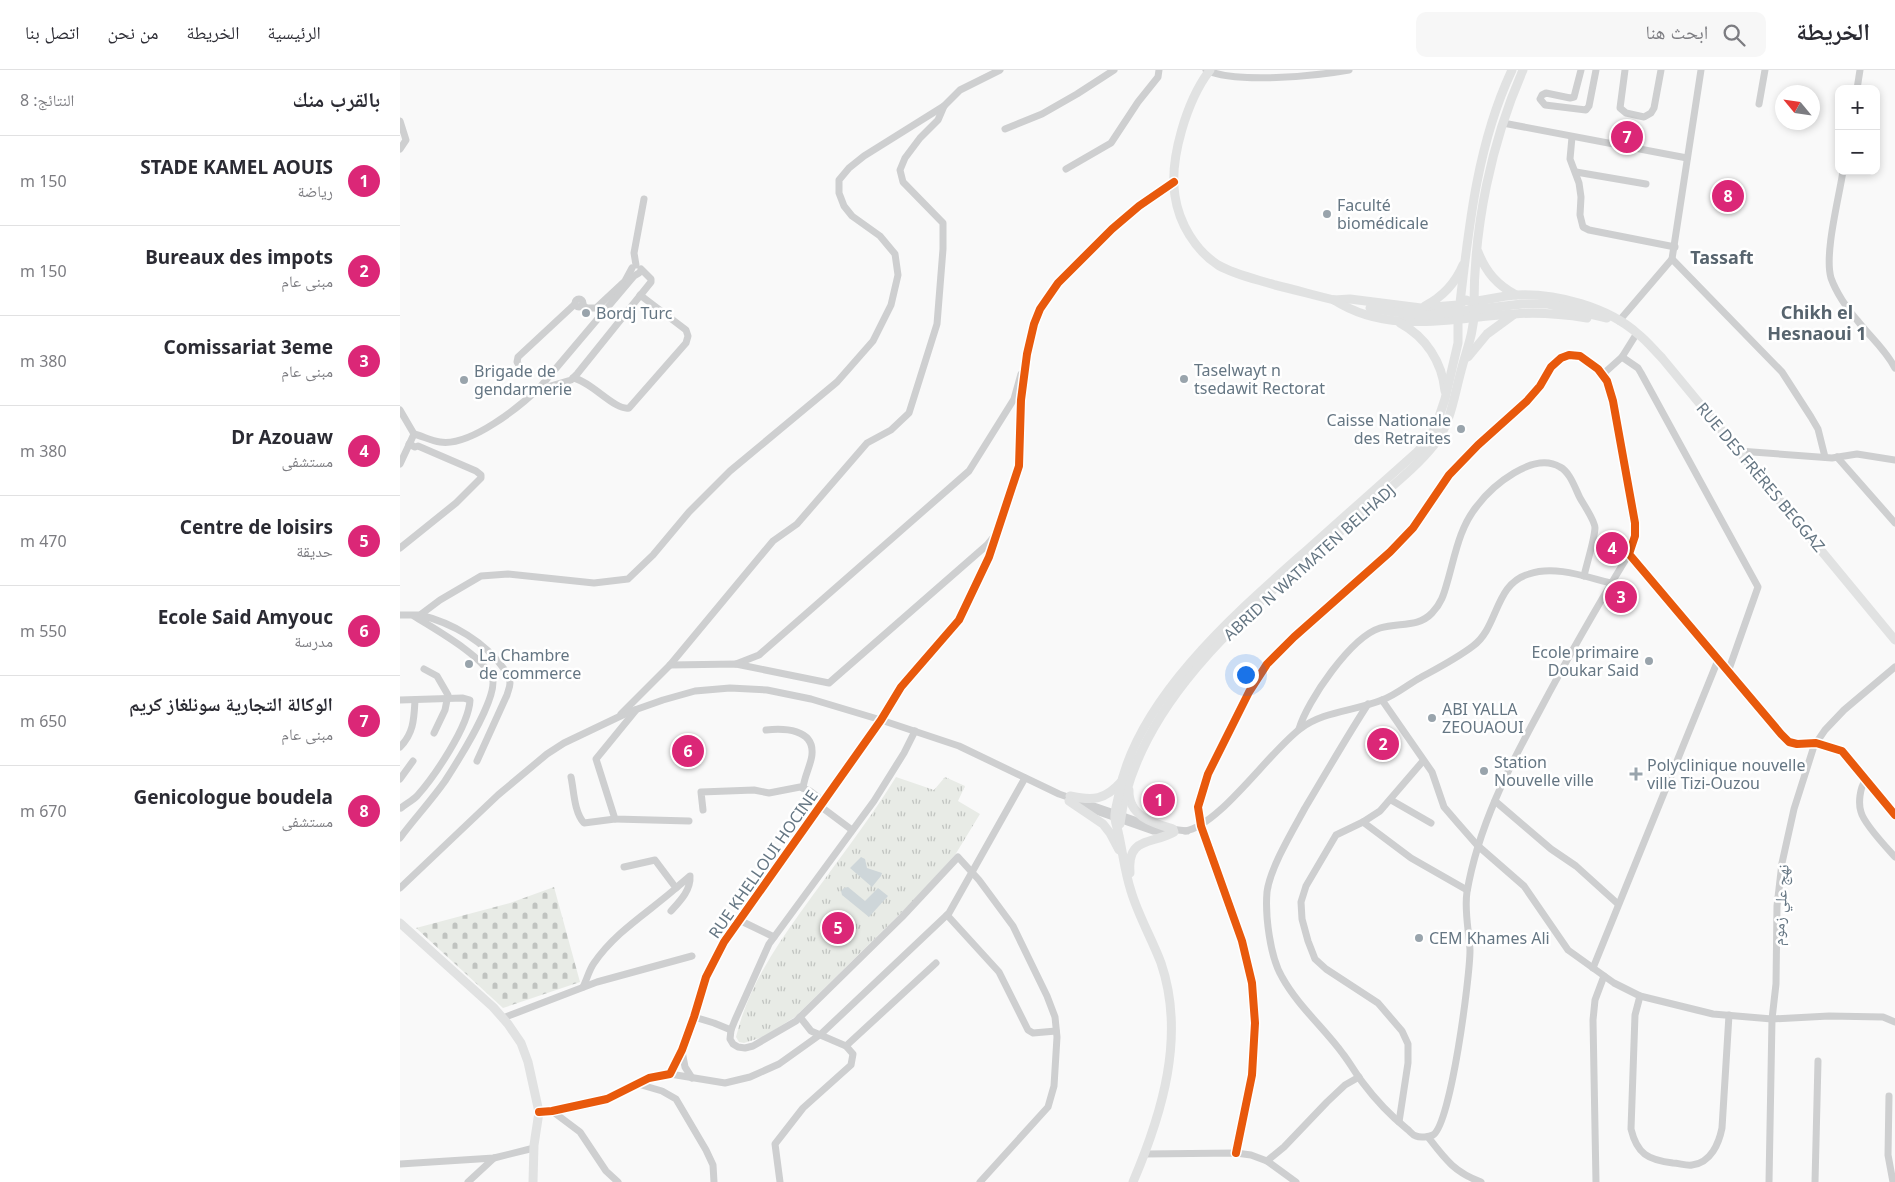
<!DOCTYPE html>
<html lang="ar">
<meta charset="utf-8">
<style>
:root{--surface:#fff;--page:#f7f7f7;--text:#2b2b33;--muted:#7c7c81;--line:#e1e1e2;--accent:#db2777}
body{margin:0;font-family:"Noto Sans","Noto Naskh Arabic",sans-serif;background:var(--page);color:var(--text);direction:rtl}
.controls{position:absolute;right:15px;top:15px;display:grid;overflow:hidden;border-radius:10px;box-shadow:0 2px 8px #0003}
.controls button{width:45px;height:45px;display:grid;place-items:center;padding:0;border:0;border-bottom:1px solid var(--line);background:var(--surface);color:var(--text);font:25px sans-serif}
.compass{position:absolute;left:1375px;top:15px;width:45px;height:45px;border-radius:50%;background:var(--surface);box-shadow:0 2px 8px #0003;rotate:299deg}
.you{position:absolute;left:845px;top:604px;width:18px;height:18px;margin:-12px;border:4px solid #fff;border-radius:50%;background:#1a73e8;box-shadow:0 0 0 8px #1a73e833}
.badge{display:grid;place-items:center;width:32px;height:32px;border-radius:50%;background:var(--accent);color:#fff;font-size:16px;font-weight:700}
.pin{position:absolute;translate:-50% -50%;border:2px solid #fff;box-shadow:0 1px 5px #0006}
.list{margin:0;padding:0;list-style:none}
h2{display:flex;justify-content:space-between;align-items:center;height:65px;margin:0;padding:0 20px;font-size:21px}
h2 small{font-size:16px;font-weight:400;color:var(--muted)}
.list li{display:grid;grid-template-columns:32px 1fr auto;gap:15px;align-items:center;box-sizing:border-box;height:90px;padding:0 20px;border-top:1px solid var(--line)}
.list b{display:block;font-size:19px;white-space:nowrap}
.list p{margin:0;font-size:16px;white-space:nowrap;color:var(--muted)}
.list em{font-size:16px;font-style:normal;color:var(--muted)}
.icon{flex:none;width:28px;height:28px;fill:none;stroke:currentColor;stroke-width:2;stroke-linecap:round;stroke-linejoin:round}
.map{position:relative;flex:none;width:1495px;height:1112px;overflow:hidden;direction:ltr}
header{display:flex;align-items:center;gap:30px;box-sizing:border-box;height:70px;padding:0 25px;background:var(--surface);border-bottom:1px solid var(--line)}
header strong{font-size:24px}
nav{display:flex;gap:28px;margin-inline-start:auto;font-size:18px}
.search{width:350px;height:45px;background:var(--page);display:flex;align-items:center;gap:12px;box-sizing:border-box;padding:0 18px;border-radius:10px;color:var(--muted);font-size:19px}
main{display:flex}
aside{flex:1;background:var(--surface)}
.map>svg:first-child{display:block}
</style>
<header>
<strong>الخريطة</strong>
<div class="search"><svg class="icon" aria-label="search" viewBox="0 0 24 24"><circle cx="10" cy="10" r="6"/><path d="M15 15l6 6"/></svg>ابحث هنا</div>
<nav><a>الرئيسية</a><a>الخريطة</a><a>من نحن</a><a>اتصل بنا</a></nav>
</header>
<main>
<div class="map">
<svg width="1495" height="1112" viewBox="0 0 1495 1112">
<defs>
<pattern id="cemetery-stones" width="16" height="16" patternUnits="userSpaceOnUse" patternTransform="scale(1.25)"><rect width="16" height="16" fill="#e8ebe6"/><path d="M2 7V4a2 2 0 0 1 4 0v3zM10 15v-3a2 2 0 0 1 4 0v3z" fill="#c0c3c0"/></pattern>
<pattern id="park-tufts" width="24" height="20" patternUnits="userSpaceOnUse" patternTransform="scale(1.25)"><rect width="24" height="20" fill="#e8ebe6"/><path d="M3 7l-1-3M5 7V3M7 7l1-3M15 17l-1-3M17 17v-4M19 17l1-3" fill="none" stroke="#c0c3c0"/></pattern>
</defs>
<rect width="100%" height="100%" fill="#f9f9f9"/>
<polygon fill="url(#cemetery-stones)" points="154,817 180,912 103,938 16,858 110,833"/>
<path fill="url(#park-tufts)" d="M496,707L534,720L545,707L565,716L558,731L580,744L555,785L511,833L395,947L363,967L344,973L339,972L336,967C347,921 372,882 400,843C432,798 467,754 496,707Z"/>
<g fill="#ced6d9">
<polygon points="461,787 465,789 467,798 482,803 481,806 472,817 450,798"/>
<polygon points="448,817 465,831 478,818 488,826 469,847 442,825 441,821 444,818"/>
</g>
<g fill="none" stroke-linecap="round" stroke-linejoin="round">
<g stroke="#cecfd0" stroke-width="7">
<path d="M806,0C836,14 916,6 949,0"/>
<polyline points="1181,0 1174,27 1170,28 1146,23 1142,25 1140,29 1145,35 1186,40 1189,36 1196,0"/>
<polyline points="1225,0 1220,38 1226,43 1244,47 1251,43 1254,38 1261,0"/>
<polyline points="1457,19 1460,0"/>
<polyline points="1359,34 1365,0"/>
<polyline points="0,51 6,70 0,79"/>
<polyline points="1103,53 1287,88"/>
<polyline points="605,59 642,44 677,24 714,0"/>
<polyline points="1172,67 1170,89 1179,113 1181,127 1180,145 1183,157 1189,160 1275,177"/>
<polyline points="666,99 711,73 738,32 758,7 759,0"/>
<path d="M1443,101C1439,128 1424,184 1431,208C1436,222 1447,239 1457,250C1470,267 1485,279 1495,298"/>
<polyline points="1176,102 1246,114"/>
<polyline points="1272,189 1382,302 1411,347 1418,359 1425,387"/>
<polyline points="236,195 234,183 244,129"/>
<circle cx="179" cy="233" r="4"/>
<polyline points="182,235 187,238 196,238 225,211 232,198"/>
<polyline points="1219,251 1272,189 1301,0"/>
<polyline points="1222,287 1238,298 1241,303 1358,517 1328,602"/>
<polyline points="121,298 117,292 118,287 175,234"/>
<polyline points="1202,305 1222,287 1237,263"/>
<path d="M173,308C191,311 215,341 229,338L286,273L288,266L286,260L240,225"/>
<polyline points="137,320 171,310 177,304 251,212 251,209 241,199"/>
<polyline points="0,340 14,364 0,394"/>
<path d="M14,364C22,366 32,371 40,372C70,377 121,336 141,316L234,206L239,203"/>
<polyline points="1339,381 1432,388 1457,384 1495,390"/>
<polyline points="1437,387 1495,453"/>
<polyline points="0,478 56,433 81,408 81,405 76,401 18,376 15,377 9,374"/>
<polyline points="0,545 20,545 40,530 81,506 108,504 194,513 228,509 253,485 289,442 330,401 437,312 473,271 491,235 498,205 495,184 480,166 452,146 444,136 439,123 439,110 449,98 464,86 544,36"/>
<path d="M20,545C53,553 85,572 104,599C107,604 110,608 110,613C110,617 108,621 107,625L77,691"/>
<polyline points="336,594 359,585 569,401 614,329 621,304"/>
<polyline points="270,595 336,594 429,613 587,475 596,464"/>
<polyline points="24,599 37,606 48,625 45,640 34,663"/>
<path d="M0,630L63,628L70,630C69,656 34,707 17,726C13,730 6,734 1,738"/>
<polyline points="982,630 1032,702 1044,737 1056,751 1077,775 1124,816 1168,880 1214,913 1240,926 1313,944 1372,949 1429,946 1483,947 1495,952"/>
<path d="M968,634C946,668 926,703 905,738C893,760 870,798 867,822C865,845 870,887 882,907C898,936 924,958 943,984C950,993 956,1004 963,1013C975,1029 991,1046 1007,1059C1010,1061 1012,1065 1016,1066C1020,1068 1029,1067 1033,1065C1051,1054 1070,906 1070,880C1069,861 1064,840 1067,822C1078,757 1109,697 1140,640C1168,587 1198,535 1229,484"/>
<polyline points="236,640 196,689 215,749 289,751"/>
<polyline points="221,644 270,595 373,471 397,454 467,373 491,360 509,343 537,254 543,179 543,153 503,112 500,100 505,88 520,68 538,50 544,36 560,20 600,0"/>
<path d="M899,659C907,631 951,567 980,558C998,552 1018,558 1032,543C1041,534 1044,524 1047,513C1055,486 1059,458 1077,436C1092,416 1133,381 1160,397C1170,402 1175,418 1180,428C1184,435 1195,451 1195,458C1194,472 1187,492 1184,506"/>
<path d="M366,660C384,658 414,659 412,684C412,692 404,707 403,718"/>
<polyline points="515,661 504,683 474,731 369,874 335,950 331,960 330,969 333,974 338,977 345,978 353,976 396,951 502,847 558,787 579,810 613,856 647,926 655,947 657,967 654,1016 648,1037 580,1112"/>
<path d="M0,677C14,663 14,648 15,630"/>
<path d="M171,707C174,721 174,742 184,753L215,749"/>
<polyline points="0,709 13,691"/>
<path d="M1465,711C1460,718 1458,733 1461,742C1464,754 1486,777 1495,787"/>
<polyline points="991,730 1031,753"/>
<polyline points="1095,731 1151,779 1176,796 1218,834"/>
<polyline points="679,735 753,761 774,762"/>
<polyline points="420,736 452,760"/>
<polyline points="303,740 301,722 354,720 369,723 400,717 410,721 423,731"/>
<polyline points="963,752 1011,788 1067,820"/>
<polyline points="770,759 787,761"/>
<path d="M785,761C819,756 869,682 900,659C923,641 955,641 982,630C994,626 1006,616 1018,609C1036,599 1056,589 1073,576C1099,557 1094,514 1129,504C1155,495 1186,507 1211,513"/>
<path d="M0,768C14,749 31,731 45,711C56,694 100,625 92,607C80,584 36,560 14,546"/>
<polyline points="0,818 98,725 147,684 164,673 229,642 263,630 295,621 330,618 367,620 411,629 481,650 559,676 659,724 752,756"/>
<path d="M271,841C280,831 291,820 290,806L276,818"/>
<polyline points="547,845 599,902 628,960 633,963 656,961"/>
<polyline points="339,850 374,867"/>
<polyline points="1193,898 1318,590"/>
<path d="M183,917C187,909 189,900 194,893C216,861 249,842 276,818L255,790L224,797"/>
<path d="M1240,926L1235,945L1231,1059C1237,1084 1248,1090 1273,1093C1279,1093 1286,1096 1292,1095C1311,1093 1319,1073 1322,1058L1329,945"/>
<polyline points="294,947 314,953 331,960"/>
<polyline points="103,948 197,912 292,886"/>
<polyline points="446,976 536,893"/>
<polyline points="282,981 285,997 292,1008"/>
<polyline points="270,1004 325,1013 350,1007 379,994 421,964 549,843 625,708"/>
<polyline points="238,1014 262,1021 276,1029 306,1080 313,1095 314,1112"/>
<polyline points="1489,1026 1488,1085 1493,1112"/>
<polyline points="152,1041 180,1062 206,1101 218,1112"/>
<polyline points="139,1042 152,1041 207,1029 249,1008 270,1004 282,980 294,947 306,907 324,872 481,650 501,617 559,550 589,487 619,396 621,330 627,284 634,254 640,239 658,213 712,159 739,136 774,112"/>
<polyline points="999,1052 1008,993 1008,974 1002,961 978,933 926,899 915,889 908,871 902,849 901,832 906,816 936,765 963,752 980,741 1023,691"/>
<path d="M1028,1067C1045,1089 1054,1102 1081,1112"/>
<polyline points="836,1083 852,1005 855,953 852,913 842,871 801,756 798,737 808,704 849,622 867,594 894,567 990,482 1013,458 1049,405 1078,375 1127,331 1140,316 1151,297 1161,288 1169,285 1180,286 1198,299 1207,311 1213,331 1235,453 1235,466 1229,484 1381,664 1389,672 1397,674 1416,673 1442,681 1495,745"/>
<polyline points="745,1084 836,1083 851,1085 867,1091 896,1112"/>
<polyline points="867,1091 884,1077 927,1032 945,1015 959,1007"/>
<polyline points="0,1094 94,1088 134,1078"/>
<polyline points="68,1112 94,1088"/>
<polyline points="380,1112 375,1074 403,1038 451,995 453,984 446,976 411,961 400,947"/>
<polyline points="1196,1112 1193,950 1195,930 1204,906"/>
<polyline points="1369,1112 1372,949 1376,914 1377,836 1382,793 1394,739 1414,676 1425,660 1444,640 1495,597"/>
<polyline points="1415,1112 1418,991"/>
</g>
<g stroke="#e1e2e2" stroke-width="9">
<path d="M810,0C787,30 769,89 775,126C779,153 795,180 818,195C835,205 856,209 875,215C896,220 917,226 938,231"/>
<path d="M1078,182C1086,202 1097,215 1116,225"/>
<path d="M934,230L950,229L1021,238L1058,235L1066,230L1071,232C1086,230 1101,226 1116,225C1156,223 1208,237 1238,264C1247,271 1254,280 1262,288L1495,570"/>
<path d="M934,230C990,266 1053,247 1114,244C1139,242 1162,244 1187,248"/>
<path d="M1060,233C1069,154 1078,72 1112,0"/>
<path d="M1074,235C1074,156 1091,73 1123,0"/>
<path d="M1025,236C1042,227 1055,214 1063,195"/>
<polyline points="970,238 994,242 1027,245 1122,234 1148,234 1207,248"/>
<path d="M1000,253C1026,267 1042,292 1045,321"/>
<polyline points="1068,287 1087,264 1113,245"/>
<path d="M729,720C728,746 753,753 773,759"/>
<path d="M670,726C693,731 705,730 721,712"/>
<polyline points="669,731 703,754 710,763 719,780"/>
<path d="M720,754C736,622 872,522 965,440C988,419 1015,399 1034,375C1051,354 1054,326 1061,301C1066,281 1074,263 1074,242"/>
<path d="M730,803C727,766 751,775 774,762"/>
<polyline points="0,853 93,937 108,954 121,973 128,992 139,1042 134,1075 133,1112"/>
<path d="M733,1112C762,1044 786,966 761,893C752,869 738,845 731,821C725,803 723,784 719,766C718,760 716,755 715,749C714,741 718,731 719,723C737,628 837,542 907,480C944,447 980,415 1017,382L1028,370L1036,356L1045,329L1058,273V235"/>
</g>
<defs>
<g id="cycleway">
<polyline points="139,1042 152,1041 207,1029 249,1008 270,1004 282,980 294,947 306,907 324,872 481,650 501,617 559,550 589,487 619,396 621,330 627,284 634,254 640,239 658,213 712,159 739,136 774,112"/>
<polyline points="836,1083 852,1005 855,953 852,913 842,871 801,756 798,737 808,704 849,622 867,594 894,567 990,482 1013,458 1049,405 1078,375 1127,331 1140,316 1151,297 1161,288 1169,285 1180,286 1198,299 1207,311 1213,331 1235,453 1235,466 1229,484 1381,664 1389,672 1397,674 1416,673 1442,681 1495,745"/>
</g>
</defs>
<use href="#cycleway" stroke="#fff" stroke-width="11"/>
<use href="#cycleway" stroke="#e8590c" stroke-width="8"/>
</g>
<g fill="#99a4ac" stroke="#fff" stroke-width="2">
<circle cx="927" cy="144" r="5"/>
<circle cx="186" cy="243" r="5"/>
<circle cx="784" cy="309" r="5"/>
<circle cx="64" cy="310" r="5"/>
<circle cx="1061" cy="359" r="5"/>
<circle cx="1249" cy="591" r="5"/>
<circle cx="69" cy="594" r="5"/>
<circle cx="1032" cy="648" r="5"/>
<circle cx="1084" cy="701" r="5"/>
<path d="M1233.5 696.5h5v5h5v5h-5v5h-5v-5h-5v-5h5z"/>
<circle cx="1019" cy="868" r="5"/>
</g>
<g text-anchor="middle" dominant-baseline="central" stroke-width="5" stroke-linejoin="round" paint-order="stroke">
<g font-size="16" fill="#657683" stroke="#fff" text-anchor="start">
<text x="937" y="135">Faculté<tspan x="937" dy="18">biomédicale</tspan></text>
<text x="196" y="243">Bordj Turc</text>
<text x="794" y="300">Taselwayt n<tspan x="794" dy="18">tsedawit Rectorat</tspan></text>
<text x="74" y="301">Brigade de<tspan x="74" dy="18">gendarmerie</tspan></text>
<text x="1051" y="350" text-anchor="end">Caisse Nationale<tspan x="1051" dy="18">des Retraites</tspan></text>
<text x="1239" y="582" text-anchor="end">Ecole primaire<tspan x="1239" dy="18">Doukar Said</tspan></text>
<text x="79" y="585">La Chambre<tspan x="79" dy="18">de commerce</tspan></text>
<text x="1042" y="639">ABI YALLA<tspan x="1042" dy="18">ZEOUAOUI</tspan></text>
<text x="1094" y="692">Station<tspan x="1094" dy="18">Nouvelle ville</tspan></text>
<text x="1247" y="695">Polyclinique nouvelle<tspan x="1247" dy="18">ville Tizi-Ouzou</tspan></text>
<text x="1029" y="868">CEM Khames Ali</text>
</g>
<g font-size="16" fill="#657683" stroke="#fff">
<text transform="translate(1361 407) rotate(50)">RUE DES FRÈRES BEGGAZ</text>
<text transform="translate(909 492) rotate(-42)">ABRID N WATMATEN BELHADJ</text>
<text transform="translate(363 794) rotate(-55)">RUE KHELLOUI HOCINE</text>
<text transform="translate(1380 835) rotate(-86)">نهج علي زموم</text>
</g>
<g font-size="18" font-weight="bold" fill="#57646e" stroke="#fff">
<text x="1322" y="187">Tassaft</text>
<text x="1417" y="242">Chikh el<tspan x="1417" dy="21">Hesnaoui 1</tspan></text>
</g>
</g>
</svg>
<div class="controls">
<button>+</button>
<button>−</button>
</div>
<svg class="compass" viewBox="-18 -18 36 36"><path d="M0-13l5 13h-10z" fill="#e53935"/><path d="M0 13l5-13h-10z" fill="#7c7c81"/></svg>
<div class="you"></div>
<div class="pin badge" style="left:759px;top:730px">1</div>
<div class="pin badge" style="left:983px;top:674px">2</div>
<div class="pin badge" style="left:1221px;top:527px">3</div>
<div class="pin badge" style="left:1212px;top:478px">4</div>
<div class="pin badge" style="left:438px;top:858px">5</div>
<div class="pin badge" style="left:288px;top:681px">6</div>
<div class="pin badge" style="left:1227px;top:67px">7</div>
<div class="pin badge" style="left:1328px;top:126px">8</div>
</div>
<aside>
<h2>بالقرب منك<small>النتائج: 8</small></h2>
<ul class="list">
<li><span class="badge">1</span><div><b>STADE KAMEL AOUIS</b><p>رياضة</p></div><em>150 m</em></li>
<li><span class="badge">2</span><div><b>Bureaux des impots</b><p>مبنى عام</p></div><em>150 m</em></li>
<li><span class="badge">3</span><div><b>Comissariat 3eme</b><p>مبنى عام</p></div><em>380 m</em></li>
<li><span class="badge">4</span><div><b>Dr Azouaw</b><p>مستشفى</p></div><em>380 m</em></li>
<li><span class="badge">5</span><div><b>Centre de loisirs</b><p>حديقة</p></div><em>470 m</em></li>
<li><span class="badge">6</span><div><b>Ecole Said Amyouc</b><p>مدرسة</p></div><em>550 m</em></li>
<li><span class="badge">7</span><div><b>الوكالة التجارية سونلغاز كريم</b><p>مبنى عام</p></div><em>650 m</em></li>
<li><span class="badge">8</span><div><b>Genicologue boudela</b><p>مستشفى</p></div><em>670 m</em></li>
</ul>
</aside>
</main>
